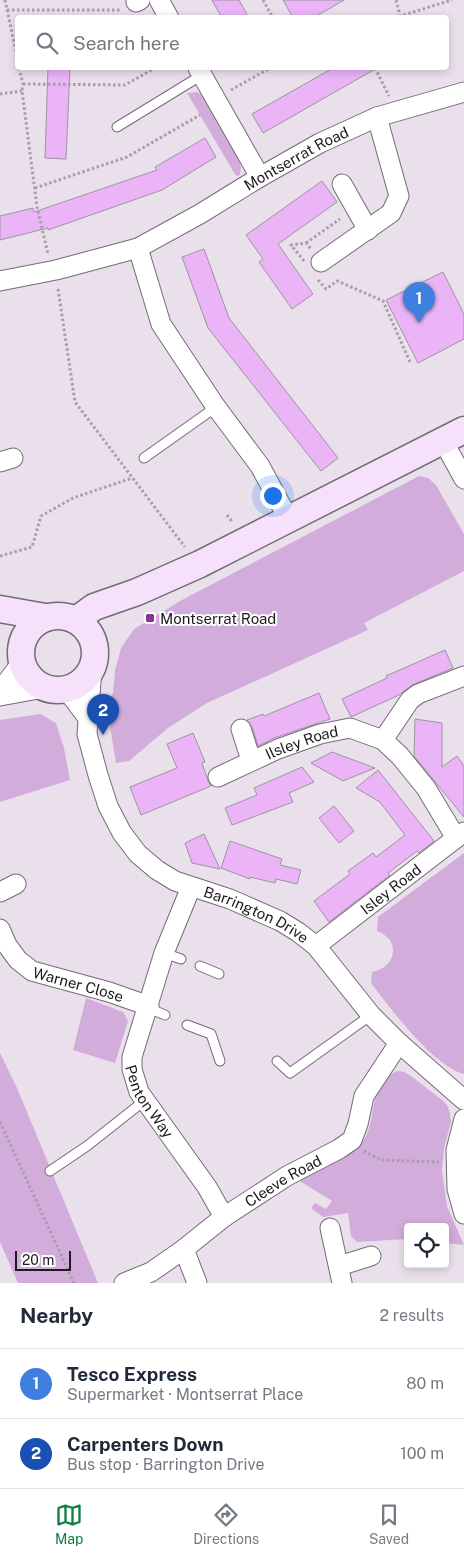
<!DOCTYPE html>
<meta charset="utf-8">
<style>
:root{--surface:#fff;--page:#f2f2f3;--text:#1f2937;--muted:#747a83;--line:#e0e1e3;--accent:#0b8043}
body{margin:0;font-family:"Public Sans",sans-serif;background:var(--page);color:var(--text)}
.controls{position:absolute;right:15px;bottom:15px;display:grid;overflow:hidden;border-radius:5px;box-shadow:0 2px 8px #0003}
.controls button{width:45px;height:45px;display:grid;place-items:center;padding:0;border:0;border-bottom:1px solid var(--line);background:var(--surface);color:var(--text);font:25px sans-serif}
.scale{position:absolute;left:15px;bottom:12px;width:56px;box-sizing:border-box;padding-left:5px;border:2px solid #1e1b1f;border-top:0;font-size:14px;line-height:18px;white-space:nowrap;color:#1e1b1f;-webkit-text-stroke:4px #fff;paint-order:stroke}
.you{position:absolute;left:272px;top:495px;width:18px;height:18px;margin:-12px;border:4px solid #fff;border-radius:50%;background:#1a73e8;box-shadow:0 0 0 8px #1a73e833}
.badge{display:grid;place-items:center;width:32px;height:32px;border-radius:50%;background:var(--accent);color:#fff;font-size:16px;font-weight:700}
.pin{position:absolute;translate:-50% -41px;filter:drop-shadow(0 1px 2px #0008)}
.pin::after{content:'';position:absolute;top:26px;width:18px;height:15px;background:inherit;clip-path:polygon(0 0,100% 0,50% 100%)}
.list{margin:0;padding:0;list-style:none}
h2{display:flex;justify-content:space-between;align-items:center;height:65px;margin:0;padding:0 20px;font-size:21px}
h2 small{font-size:16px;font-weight:400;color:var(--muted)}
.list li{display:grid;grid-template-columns:32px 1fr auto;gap:15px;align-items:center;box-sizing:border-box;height:70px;padding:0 20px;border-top:1px solid var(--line)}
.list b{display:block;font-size:19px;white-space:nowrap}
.list p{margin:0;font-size:16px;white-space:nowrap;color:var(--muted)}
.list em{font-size:16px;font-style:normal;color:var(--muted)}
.icon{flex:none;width:28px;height:28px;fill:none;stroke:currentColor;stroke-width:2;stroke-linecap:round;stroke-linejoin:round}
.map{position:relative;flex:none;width:464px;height:1283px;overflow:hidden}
.search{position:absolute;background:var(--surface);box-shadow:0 2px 8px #0003;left:15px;right:15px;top:15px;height:55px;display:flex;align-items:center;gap:12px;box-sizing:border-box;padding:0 18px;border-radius:5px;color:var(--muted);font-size:19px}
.sheet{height:205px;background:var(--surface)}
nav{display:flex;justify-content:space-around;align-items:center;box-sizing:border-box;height:70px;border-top:1px solid var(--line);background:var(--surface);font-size:14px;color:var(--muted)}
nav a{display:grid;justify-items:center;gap:2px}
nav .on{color:var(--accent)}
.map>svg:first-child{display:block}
</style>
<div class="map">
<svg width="464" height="1283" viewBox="0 0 464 1283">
<rect width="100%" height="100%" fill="#eae0ec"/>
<g fill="#d2addb">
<polygon points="197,92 203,95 237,156 241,167 240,175 236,176 187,93"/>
<polygon points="419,476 428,478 436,485 464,534 464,571 364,623 368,630 207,703 168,728 129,761 116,763 107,708 113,693 115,670 121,648 134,629 180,601"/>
<polygon points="40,714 56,723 64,748 70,780 0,802 0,720"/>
<path d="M464,853V1074C434,1067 390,1008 371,983L372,972C396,968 402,940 377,931L378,917Z"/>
<polygon points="86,998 123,1012 128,1021 115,1063 73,1050"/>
<polygon points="0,1053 17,1088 98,1283 18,1283 0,1242"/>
<path d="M397,1071L404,1072L411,1076L442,1100L447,1105L450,1113L451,1122L444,1148L442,1170L447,1206L464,1245L445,1243V1227H408V1239L357,1242L351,1236L348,1213L323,1217L311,1208L315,1203L326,1209L332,1201L298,1180C315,1171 349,1159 361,1144C380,1120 364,1088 397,1071Z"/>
</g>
<g fill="#eab4f7" stroke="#9d949f">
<polygon points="212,0 239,0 249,18 222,18"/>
<polygon points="283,0 344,0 313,18 293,18"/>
<polygon points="48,68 70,68 66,159 45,158"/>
<polygon points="333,68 377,68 263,133 252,114"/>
<polygon points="205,138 216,157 162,190 48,230 48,228 0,240 0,216 33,208 34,212 157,170 155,167"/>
<polygon points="322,181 337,202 278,244 313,294 292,309 259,262 263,259 246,235"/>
<polygon points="204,249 229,318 338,458 321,471 208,328 182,257"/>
<polygon points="443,272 464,314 464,339 418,363 386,300"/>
<polygon points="445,650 453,668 414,684 399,695 351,717 342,699 387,678 386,676"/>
<polygon points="319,693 330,719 274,738 258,746 252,726 247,720 263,714 264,716"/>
<polygon points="415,719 442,723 442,767 457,756 464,766 464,817 414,756"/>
<polygon points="193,733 205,762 202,763 208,781 211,786 141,815 130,787 177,768 167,744"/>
<polygon points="332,752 375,768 343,781 311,763"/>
<polygon points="302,767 314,782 289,793 293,802 232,825 225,808 257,795 254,788"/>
<polygon points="378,770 434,841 419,853 417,851 388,873 390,875 329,922 314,901 350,874 348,871 373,853 376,857 405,835 380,802 356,788"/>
<polygon points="334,806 354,831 339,843 319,818"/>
<polygon points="204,834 220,869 192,863 185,843"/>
<polygon points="230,841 282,859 280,865 301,870 297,884 276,879 275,883 250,877 250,879 221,868"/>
</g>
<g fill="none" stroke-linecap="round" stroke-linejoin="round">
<defs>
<g id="lane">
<polyline points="117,127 202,75"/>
<polyline points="144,458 216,407"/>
<polyline points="164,953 181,959"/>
<polyline points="200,966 219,974"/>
<polyline points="148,1008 165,1015"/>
<polyline points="187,1025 211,1034 220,1061"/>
<polyline points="277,1061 290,1073 371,1015"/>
<polyline points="50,1171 87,1146 144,1101"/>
</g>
<g id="street">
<polyline points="159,0 169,18"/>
<polyline points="136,2 140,0"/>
<polyline points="198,68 260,177"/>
<polyline points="342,184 368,230"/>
<polyline points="138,248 161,324 216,407 260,466 288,518"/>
<polyline points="321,262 391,213 399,196 377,117"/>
<path id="s1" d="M0,281L56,270L138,248L200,214L260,177L320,143L377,117L464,92"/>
<polyline points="443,441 464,479"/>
<polyline points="0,462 13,458"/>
<path id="s2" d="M92,669L87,734L98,775L108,806L122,833L138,854L157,870L175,881L230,899L280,921L298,932L316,946L371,1015L399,1043L464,1100"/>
<polyline points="66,689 87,717"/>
<polyline points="0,691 22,662"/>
<polyline points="0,696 44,688"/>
<polyline points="241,729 251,760"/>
<polyline points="383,740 410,700 418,694 464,676"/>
<path id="s3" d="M218,777L278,749L320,734L350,728L383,740L400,756L426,788L456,838"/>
<path id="s4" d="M191,887L164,953L132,1057V1069L139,1092L207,1187L224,1217"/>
<polyline points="0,892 16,884"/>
<path id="s5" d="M0,929L7,945L18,960L32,971L109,992L149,1006"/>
<path id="s6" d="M316,946L464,832"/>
<polyline points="464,1119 456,1150 457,1189 464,1214"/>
<polyline points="330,1228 342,1283"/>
<polyline points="184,1249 197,1283"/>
<polyline points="339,1266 371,1256"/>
<path id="s7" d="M124,1283L151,1272L184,1249L224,1217L287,1176L339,1149L352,1140L358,1124L364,1096L399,1043"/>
</g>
<g id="secondary">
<polyline points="0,609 45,617"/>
<circle cx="58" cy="653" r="37"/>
<polyline points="76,620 94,607 137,592 200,564 464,430"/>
</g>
</defs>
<use href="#lane" stroke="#736b75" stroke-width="11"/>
<use href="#street" stroke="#736b75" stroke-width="21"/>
<use href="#secondary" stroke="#736b75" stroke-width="29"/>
<g stroke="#a69ea8" stroke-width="3" stroke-dasharray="2.5 2.5" stroke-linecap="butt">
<polyline points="5,0 18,61"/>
<polyline points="263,0 273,18"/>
<polyline points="396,0 400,15"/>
<polyline points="7,10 121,10"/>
<polyline points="394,18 452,0"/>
<polyline points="19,68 23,84 22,91 37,207 48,254"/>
<polyline points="375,68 389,96"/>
<polyline points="23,84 125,85 155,68"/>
<polyline points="231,90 270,68"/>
<polyline points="0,94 22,91"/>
<polyline points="35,188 127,157 200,115"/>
<polyline points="306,243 340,219"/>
<polyline points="304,261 291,245 306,243 311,249"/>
<polyline points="318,280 326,289 337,281 383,301 410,362"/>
<polyline points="58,289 75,402 185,547"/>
<polyline points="227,515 233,523"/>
<polyline points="0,556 32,547 41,516 73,498 132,478"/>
<polyline points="0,1122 74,1283"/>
<polyline points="364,1151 381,1160 439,1162"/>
</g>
<use href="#lane" stroke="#fff" stroke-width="9"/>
<use href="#street" stroke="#fff" stroke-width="19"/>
<use href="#secondary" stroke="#f5e1f9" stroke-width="26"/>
</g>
<rect fill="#8a319d" stroke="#fff" stroke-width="2" x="145" y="613" width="10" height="10" rx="2.5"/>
<g text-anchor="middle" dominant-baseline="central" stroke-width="4" stroke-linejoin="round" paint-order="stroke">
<g font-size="15" fill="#1e1b1f" stroke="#fff">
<text stroke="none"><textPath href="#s1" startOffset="324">Montserrat Road</textPath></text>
<text stroke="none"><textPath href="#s3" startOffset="91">Ilsley Road</textPath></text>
<text stroke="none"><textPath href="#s6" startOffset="94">Isley Road</textPath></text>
<text stroke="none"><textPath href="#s2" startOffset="331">Barrington Drive</textPath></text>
<text stroke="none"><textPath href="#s5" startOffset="102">Warner Close</textPath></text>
<text stroke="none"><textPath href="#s4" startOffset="229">Penton Way</textPath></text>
<text stroke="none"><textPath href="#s7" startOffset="190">Cleeve Road</textPath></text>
</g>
<g font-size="15" fill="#1e1b1f" stroke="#fff" text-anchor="start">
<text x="160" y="618">Montserrat Road</text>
</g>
</g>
</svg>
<div class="controls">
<button><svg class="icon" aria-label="locate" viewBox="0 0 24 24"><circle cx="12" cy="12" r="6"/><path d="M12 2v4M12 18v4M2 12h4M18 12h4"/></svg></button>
</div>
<div class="scale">20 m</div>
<div class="you"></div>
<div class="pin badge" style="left:419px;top:323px;background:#3f7fe0">1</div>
<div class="pin badge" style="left:103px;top:735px;background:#1a4fb4">2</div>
<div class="search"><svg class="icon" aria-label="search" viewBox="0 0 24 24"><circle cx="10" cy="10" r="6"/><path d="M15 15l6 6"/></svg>Search here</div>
</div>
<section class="sheet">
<h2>Nearby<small>2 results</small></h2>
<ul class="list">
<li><span class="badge" style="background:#3f7fe0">1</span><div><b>Tesco Express</b><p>Supermarket · Montserrat Place</p></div><em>80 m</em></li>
<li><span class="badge" style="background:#1a4fb4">2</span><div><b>Carpenters Down</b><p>Bus stop · Barrington Drive</p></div><em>100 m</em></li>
</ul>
</section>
<nav>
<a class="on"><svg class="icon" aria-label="map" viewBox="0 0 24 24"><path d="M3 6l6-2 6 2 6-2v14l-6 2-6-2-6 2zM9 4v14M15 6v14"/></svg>Map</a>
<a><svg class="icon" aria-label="directions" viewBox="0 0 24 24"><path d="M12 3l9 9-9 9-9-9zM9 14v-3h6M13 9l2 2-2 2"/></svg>Directions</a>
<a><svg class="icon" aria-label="saved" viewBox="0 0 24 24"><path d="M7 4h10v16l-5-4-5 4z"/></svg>Saved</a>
</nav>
